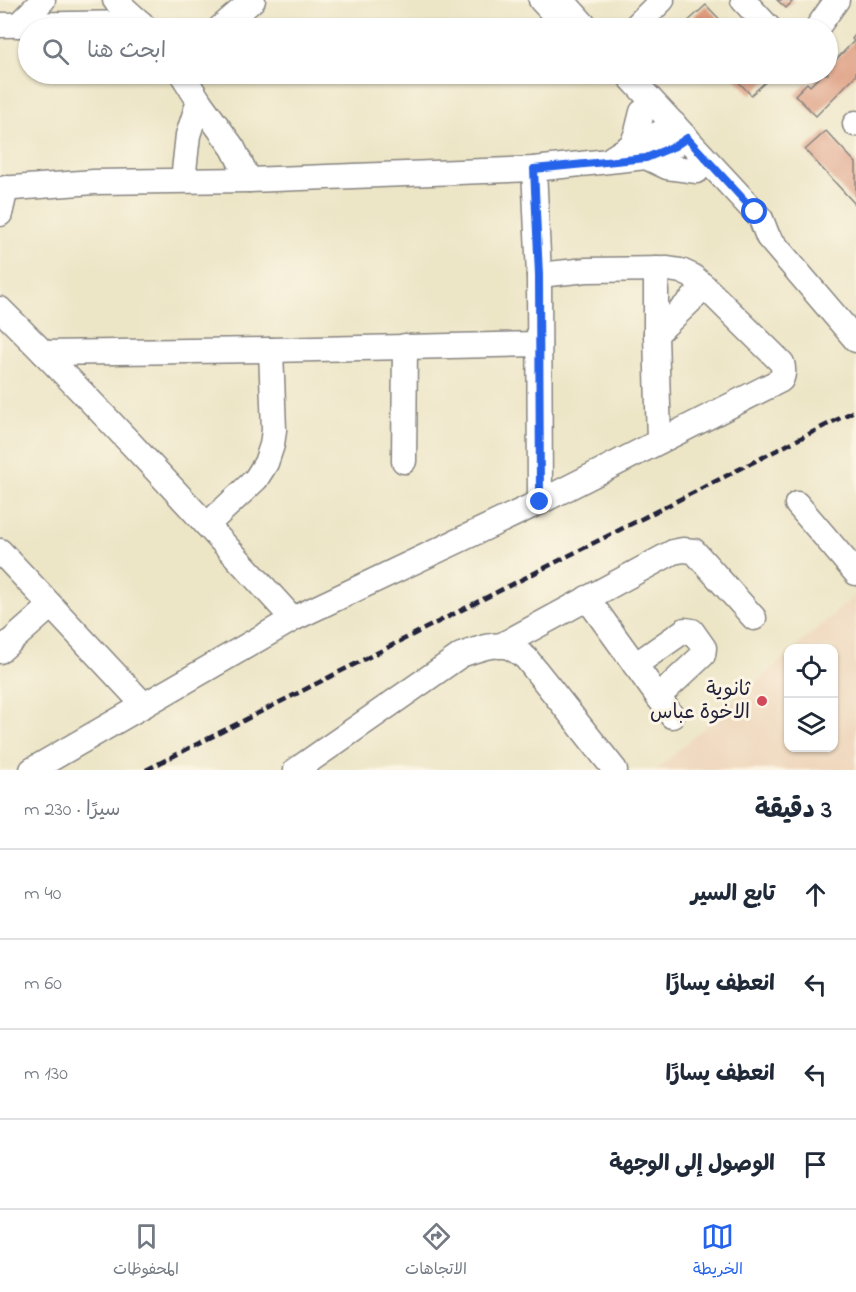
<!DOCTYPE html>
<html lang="ar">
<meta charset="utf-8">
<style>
:root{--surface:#fff;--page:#f6f6f7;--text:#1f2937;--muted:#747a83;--line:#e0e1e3;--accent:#2563eb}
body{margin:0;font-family:"Indie Flower","Playpen Sans Arabic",sans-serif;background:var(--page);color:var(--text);direction:rtl}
.controls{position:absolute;right:18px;bottom:18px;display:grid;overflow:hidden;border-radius:12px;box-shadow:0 2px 4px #0004}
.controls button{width:54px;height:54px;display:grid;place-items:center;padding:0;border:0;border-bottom:2px solid var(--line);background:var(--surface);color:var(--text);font:30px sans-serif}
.stop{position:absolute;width:18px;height:18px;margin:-14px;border:4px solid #2563eb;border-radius:50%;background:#fff}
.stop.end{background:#2563eb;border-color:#fff;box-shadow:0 2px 6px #0008}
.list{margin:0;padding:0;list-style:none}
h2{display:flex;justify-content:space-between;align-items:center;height:78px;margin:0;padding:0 24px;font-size:26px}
h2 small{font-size:20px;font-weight:400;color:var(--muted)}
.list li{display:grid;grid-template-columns:39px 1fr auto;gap:18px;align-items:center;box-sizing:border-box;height:90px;padding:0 24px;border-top:2px solid var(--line)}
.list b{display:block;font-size:22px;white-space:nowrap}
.list em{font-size:20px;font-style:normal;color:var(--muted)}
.icon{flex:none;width:33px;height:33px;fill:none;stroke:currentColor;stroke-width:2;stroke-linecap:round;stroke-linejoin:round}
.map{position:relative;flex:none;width:856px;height:770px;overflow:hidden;direction:ltr}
.search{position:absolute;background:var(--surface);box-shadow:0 2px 4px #0004;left:18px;right:18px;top:18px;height:66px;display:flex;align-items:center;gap:15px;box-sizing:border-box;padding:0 21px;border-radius:33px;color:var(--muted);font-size:22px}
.sheet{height:438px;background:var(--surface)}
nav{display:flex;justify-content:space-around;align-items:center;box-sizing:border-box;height:84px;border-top:2px solid var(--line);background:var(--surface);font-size:16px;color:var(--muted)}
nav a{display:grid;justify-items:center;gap:3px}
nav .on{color:var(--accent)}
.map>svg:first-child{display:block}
</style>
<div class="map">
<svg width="856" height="770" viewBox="0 0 856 770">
<rect width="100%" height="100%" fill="#fcf5e5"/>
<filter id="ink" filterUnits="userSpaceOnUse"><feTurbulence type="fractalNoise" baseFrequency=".0167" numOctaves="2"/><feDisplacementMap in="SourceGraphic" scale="12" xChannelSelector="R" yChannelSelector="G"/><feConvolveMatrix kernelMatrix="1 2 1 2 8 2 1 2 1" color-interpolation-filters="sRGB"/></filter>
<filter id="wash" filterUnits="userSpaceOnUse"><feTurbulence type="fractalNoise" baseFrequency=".008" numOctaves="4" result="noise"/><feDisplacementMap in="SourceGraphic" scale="24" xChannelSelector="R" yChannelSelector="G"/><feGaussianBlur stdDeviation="1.35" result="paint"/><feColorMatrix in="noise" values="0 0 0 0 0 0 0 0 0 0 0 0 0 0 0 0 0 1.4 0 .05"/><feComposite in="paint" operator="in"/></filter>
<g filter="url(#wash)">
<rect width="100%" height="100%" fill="#ece5c6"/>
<polygon fill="#eed6bb" points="855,596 856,598 856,770 656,770 788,654 788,748 834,748 834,648 795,648"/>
<g id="blocks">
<g fill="#d99173">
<polygon points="777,0 794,0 786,8"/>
<polygon points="706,5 728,28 689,28 685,24"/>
<polygon points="856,34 856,75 816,116 795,95 807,83 810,86 822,74 828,74 828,68 854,41 852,39"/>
<polygon points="731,74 770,74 772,76 751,95"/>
<polygon points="826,131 856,163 856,205 805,150"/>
</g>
</g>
</g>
<g filter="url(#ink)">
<use href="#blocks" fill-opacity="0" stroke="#878480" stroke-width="1.5"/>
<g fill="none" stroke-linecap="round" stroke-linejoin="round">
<defs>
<g id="minor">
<polyline points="115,0 146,28"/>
<polyline points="541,0 567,28"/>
<polyline points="562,0 587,28"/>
<polyline points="743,0 769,28"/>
<polyline points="0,25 141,23"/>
<polyline points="18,25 43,0"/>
<polyline points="220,28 253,0"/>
<polyline points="634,28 662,0"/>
<polyline points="817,28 837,0"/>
<polyline points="182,74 199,101 233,148 249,180"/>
<polyline points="627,74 755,212 761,219 768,237 856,340"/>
<polyline points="855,124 856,123"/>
<polyline points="632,145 637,132 642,112"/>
<polyline points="646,157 667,167 697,171"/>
<polyline points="612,158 632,145 662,132 674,124"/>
<polyline points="534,169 539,275 540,502"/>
<polyline points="183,180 188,135 199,101"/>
<polyline points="0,189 94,182 249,180 534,169 646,157 675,145 687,138"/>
<polyline points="0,214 6,188"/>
<polyline points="656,269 656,334 659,441"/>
<path d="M0,309C101,409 197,514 293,619"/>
<polyline points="656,334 705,287"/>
<polyline points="44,353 271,350 539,344"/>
<polyline points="404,461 405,346"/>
<polyline points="797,504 856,573"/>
<polyline points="207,525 256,479 266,463 272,445 274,430 271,350"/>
<polyline points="0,551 144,705"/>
<polyline points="587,598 672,716"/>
<polyline points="500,646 673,552 683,550 694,551 754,618"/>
<polyline points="0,651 51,606"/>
<polyline points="635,665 685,630 692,631 704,648 703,655 658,697"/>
<path d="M32,770L293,619L540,502L781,380C784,374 784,370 782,363L705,287L692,276L681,271L668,269L587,270L539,275"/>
<path d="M296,770L461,655C476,650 493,642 509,647C515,650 521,654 526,658L615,770"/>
</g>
</defs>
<use href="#minor" stroke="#878480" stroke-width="27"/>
<use href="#minor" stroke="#fff" stroke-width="24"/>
<polyline stroke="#22223b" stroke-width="4.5" stroke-dasharray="9 4.5" stroke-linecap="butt" points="146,770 856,410"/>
</g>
</g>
<g fill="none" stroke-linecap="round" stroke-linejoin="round" filter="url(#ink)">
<polyline stroke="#2563eb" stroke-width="8" points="540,502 539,275 534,169 646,158 675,146 687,138 755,212"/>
</g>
<circle fill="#d1495b" stroke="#fcf5e5" stroke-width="2" cx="762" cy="701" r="6"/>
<g text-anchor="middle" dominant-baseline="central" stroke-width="6" stroke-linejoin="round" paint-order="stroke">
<g font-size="20" fill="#22223b" stroke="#fcf5e5" text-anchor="end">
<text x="750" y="690">ثانوية<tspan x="750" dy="23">الاخوة عباس</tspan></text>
</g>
</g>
</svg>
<div class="controls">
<button><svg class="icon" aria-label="locate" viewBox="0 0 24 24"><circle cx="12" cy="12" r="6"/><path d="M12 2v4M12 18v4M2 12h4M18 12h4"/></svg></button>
<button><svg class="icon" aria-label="layers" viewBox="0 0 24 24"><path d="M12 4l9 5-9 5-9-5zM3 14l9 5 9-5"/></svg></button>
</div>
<div class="stop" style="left:755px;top:212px"></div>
<div class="stop end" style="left:540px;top:502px"></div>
<div class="search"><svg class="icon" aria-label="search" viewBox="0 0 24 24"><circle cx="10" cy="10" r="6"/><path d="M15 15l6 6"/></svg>ابحث هنا</div>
</div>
<section class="sheet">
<h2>3 دقيقة<small>سيرًا · 230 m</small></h2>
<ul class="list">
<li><svg class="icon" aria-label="ahead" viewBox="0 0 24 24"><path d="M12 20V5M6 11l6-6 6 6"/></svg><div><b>تابع السير</b></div><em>40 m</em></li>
<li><svg class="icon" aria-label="left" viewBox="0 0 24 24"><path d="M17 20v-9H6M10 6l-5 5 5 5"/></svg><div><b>انعطف يسارًا</b></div><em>60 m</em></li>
<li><svg class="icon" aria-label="left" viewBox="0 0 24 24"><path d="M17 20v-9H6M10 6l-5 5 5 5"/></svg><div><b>انعطف يسارًا</b></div><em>130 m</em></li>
<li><svg class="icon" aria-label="arrive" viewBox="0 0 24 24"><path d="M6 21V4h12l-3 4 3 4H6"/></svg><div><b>الوصول إلى الوجهة</b></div></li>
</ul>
</section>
<nav>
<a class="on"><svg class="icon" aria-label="map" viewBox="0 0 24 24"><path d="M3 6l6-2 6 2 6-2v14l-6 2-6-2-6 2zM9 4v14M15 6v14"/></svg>الخريطة</a>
<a><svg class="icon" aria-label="directions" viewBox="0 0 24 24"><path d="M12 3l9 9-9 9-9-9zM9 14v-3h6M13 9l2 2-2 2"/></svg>الاتجاهات</a>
<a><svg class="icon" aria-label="saved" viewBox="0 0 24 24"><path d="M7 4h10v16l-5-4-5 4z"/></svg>المحفوظات</a>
</nav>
